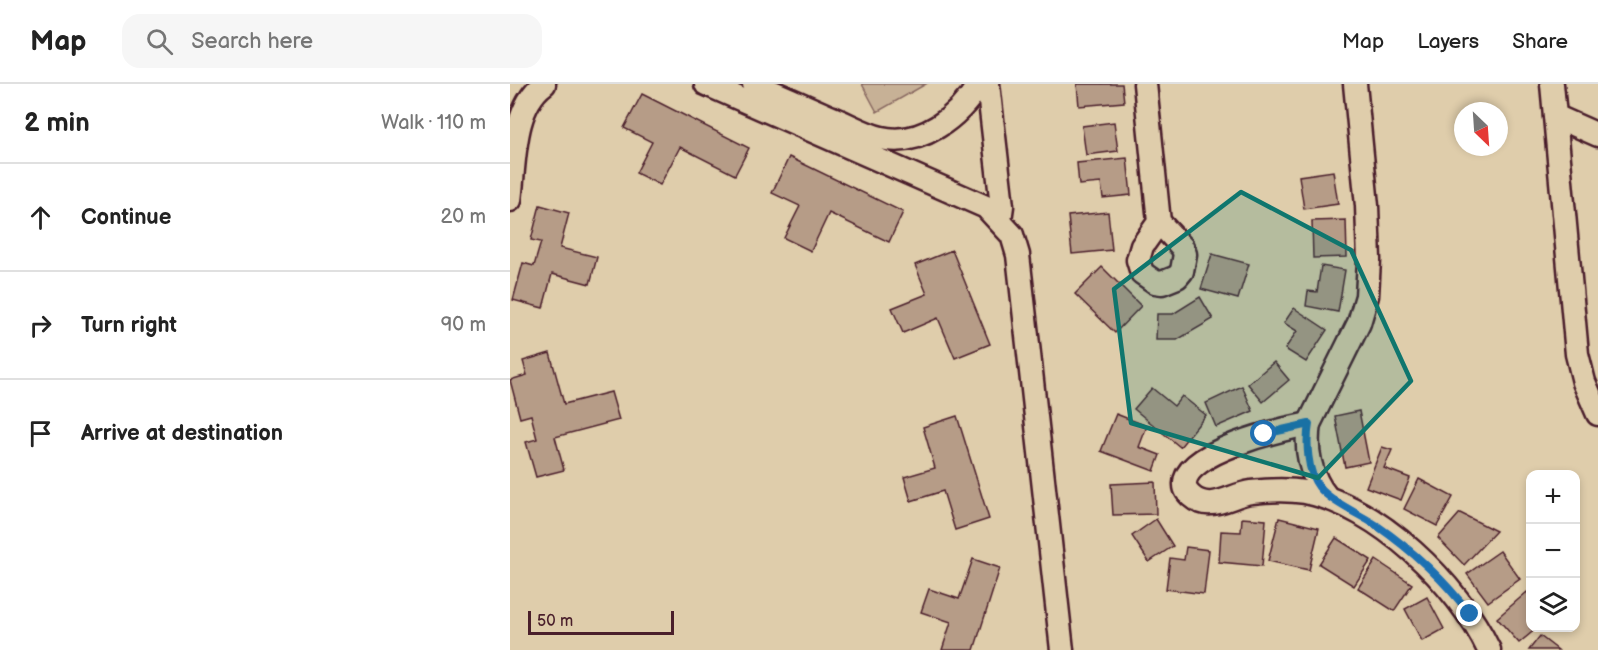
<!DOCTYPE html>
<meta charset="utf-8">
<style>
:root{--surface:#fff;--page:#f6f6f6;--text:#222;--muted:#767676;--line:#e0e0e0}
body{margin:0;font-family:"Balsamiq Sans",sans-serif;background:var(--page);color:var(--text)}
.controls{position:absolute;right:18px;bottom:18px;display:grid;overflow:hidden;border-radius:12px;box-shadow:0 3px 9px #0003}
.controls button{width:54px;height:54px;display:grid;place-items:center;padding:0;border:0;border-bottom:2px solid var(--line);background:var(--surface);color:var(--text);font:30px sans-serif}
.compass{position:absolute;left:944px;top:18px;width:54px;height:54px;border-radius:50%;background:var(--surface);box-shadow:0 3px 9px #0003;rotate:155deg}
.scale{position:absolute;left:18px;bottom:15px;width:146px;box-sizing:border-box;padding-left:6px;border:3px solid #4a1f2b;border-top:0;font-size:16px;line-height:21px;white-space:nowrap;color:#4a1f2b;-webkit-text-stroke:4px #dfcdab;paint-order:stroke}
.stop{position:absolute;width:18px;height:18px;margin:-14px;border:4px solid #1f6fb2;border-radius:50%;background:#fff}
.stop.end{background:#1f6fb2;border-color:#fff;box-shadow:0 2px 6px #0008}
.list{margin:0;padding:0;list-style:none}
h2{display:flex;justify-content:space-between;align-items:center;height:78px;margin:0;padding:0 24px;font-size:26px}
h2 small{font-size:20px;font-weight:400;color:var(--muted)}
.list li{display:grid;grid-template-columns:39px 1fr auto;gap:18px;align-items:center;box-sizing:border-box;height:108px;padding:0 24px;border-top:2px solid var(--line)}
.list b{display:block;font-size:22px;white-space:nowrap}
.list em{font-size:20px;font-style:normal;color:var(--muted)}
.icon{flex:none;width:33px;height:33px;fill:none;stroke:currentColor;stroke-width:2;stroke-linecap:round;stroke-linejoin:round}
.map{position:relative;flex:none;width:1088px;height:566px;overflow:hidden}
header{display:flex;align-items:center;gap:36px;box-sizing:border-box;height:84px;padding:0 30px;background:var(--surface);border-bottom:2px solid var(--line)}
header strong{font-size:28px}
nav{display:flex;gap:33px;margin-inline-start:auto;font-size:21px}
.search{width:420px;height:54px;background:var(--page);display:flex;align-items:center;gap:15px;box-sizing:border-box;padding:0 21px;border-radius:18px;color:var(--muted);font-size:22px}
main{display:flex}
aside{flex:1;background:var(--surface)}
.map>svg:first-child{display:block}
</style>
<header>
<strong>Map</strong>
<div class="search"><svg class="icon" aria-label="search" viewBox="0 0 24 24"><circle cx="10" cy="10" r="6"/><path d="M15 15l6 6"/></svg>Search here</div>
<nav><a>Map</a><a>Layers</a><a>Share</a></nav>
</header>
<main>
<aside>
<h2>2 min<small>Walk · 110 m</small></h2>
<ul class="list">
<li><svg class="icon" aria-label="ahead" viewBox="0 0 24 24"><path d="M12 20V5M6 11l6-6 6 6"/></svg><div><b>Continue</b></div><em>20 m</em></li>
<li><svg class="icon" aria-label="right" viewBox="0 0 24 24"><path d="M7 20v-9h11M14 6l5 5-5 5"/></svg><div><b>Turn right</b></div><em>90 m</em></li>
<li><svg class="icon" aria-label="arrive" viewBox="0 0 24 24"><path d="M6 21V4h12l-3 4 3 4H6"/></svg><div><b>Arrive at destination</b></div></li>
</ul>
</aside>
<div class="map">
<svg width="1088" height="566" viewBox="0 0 1088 566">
<rect width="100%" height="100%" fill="#dfcdab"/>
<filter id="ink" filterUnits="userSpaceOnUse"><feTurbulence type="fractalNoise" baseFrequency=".0167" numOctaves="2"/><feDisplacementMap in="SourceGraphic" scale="12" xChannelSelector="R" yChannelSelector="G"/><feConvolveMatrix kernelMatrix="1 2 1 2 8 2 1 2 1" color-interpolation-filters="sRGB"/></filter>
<g filter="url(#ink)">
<polygon fill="#c7b196" stroke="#886860" stroke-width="1.5" points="352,0 416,0 367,28"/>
<g fill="#b69c87" stroke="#4a1f2b" stroke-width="1.5">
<polygon points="567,0 612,0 614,18 569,22"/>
<polygon points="132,10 239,64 225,91 170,63 150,101 126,89 142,58 114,44"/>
<polygon points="604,38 608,67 576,71 572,42"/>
<polygon points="279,73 393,128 379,158 319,129 301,167 274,154 290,122 262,109"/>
<polygon points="617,74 621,111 593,114 591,99 569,101 567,79"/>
<polygon points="823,87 828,120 794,125 789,92"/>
<polygon points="30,121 59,129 50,164 87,173 80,200 42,190 33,224 3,216 13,179 24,182 31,158 21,156"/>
<polygon points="598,128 602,166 562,170 558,132"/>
<polygon points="836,136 837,173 803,174 802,137"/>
<polygon points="442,166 480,260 445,274 428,234 393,249 382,224 417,210 405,181"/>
<polygon points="702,170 739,180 728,215 691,205"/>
<polygon points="811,182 835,186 828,228 796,222 798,207 807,208"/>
<polygon points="592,183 631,222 605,249 565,210"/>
<polygon points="690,213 703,235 667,256 646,256 647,230 663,230"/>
<polygon points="784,224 817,246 796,278 775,265 787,247 774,239"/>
<polygon points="40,269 54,320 101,308 109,336 45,353 54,386 26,393 16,358 27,355 21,331 10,334 0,296 17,291 13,277"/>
<polygon points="764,278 779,296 753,318 738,300"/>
<polygon points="732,302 743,327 706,343 696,319"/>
<polygon points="642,304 664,322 672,312 696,331 670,363 624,325"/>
<polygon points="849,327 859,378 835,383 825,332"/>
<polygon points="606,330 637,342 629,363 650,371 644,387 591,367"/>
<polygon points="447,332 479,435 445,446 433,407 401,417 394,393 425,384 413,343"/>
<polygon points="872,363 882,366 874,384 900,394 891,416 856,403"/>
<polygon points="909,395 943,413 927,442 894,425"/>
<polygon points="645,398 646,430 603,431 601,400"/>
<polygon points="950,429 986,447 954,481 928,454"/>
<polygon points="732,434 756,436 752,482 709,478 711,447 731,448"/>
<polygon points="769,434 809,444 799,486 758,477"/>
<polygon points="646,435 663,462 639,478 622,452"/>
<polygon points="826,454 861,476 844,502 809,480"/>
<polygon points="676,463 699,466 694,510 656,505 660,474 674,476"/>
<polygon points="990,467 1010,495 978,518 957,490"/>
<polygon points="463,475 490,484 464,566 432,566 441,538 411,528 419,505 449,515"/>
<polygon points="866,476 902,500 884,527 848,504"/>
<polygon points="1017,508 1020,512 1020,544 1027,544 1009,559 987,534"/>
<polygon points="917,513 934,545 912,557 895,525"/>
<polygon points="1030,552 1048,566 1019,566"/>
</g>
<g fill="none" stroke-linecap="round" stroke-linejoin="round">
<defs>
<g id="minor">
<polyline points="196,0 476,123 502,151 508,171 552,566"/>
<path d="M244,0C270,11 295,22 320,33C336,39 354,50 371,54C411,63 449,33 469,0"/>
<polyline points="478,0 492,122 490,136"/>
<polyline points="635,0 649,138 672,163 675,170 672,187 667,193 652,199 645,198 632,189 628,176 632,162 649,138"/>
<polyline points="1042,0 1067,270 1074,298 1088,330"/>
<polyline points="1045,32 1088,51"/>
<path d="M0,116C5,79 2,24 34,0"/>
<path d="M799,340C773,345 672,368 675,401C675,406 678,409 681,412C700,429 720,411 741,408C759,406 777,405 795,408C868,422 948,500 979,566"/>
<path d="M817,413C800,393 795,365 799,340L849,239L857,212L859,176L857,122L845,0"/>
</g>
</defs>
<use href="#minor" stroke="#4a1f2b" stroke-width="27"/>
<use href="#minor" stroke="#dfcdab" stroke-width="22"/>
</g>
</g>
<g fill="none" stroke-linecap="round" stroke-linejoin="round" filter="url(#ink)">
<path stroke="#1f6fb2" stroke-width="8" d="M754,350L799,340C796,357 797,388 809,403C820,417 849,430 866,441C902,466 933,494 960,530"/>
</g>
<path fill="#0f766e" fill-opacity="0.2" stroke="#0f766e" stroke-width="4.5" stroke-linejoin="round" d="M731,108L841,166L901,297L808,394L621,339L604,205Z"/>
</svg>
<div class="controls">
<button>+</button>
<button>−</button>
<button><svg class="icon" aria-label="layers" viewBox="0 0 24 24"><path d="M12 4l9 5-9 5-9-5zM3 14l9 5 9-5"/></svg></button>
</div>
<svg class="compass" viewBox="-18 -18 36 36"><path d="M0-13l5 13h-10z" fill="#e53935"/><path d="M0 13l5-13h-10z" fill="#767676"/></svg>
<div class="scale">50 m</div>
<div class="stop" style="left:754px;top:350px"></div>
<div class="stop end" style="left:960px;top:530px"></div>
</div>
</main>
